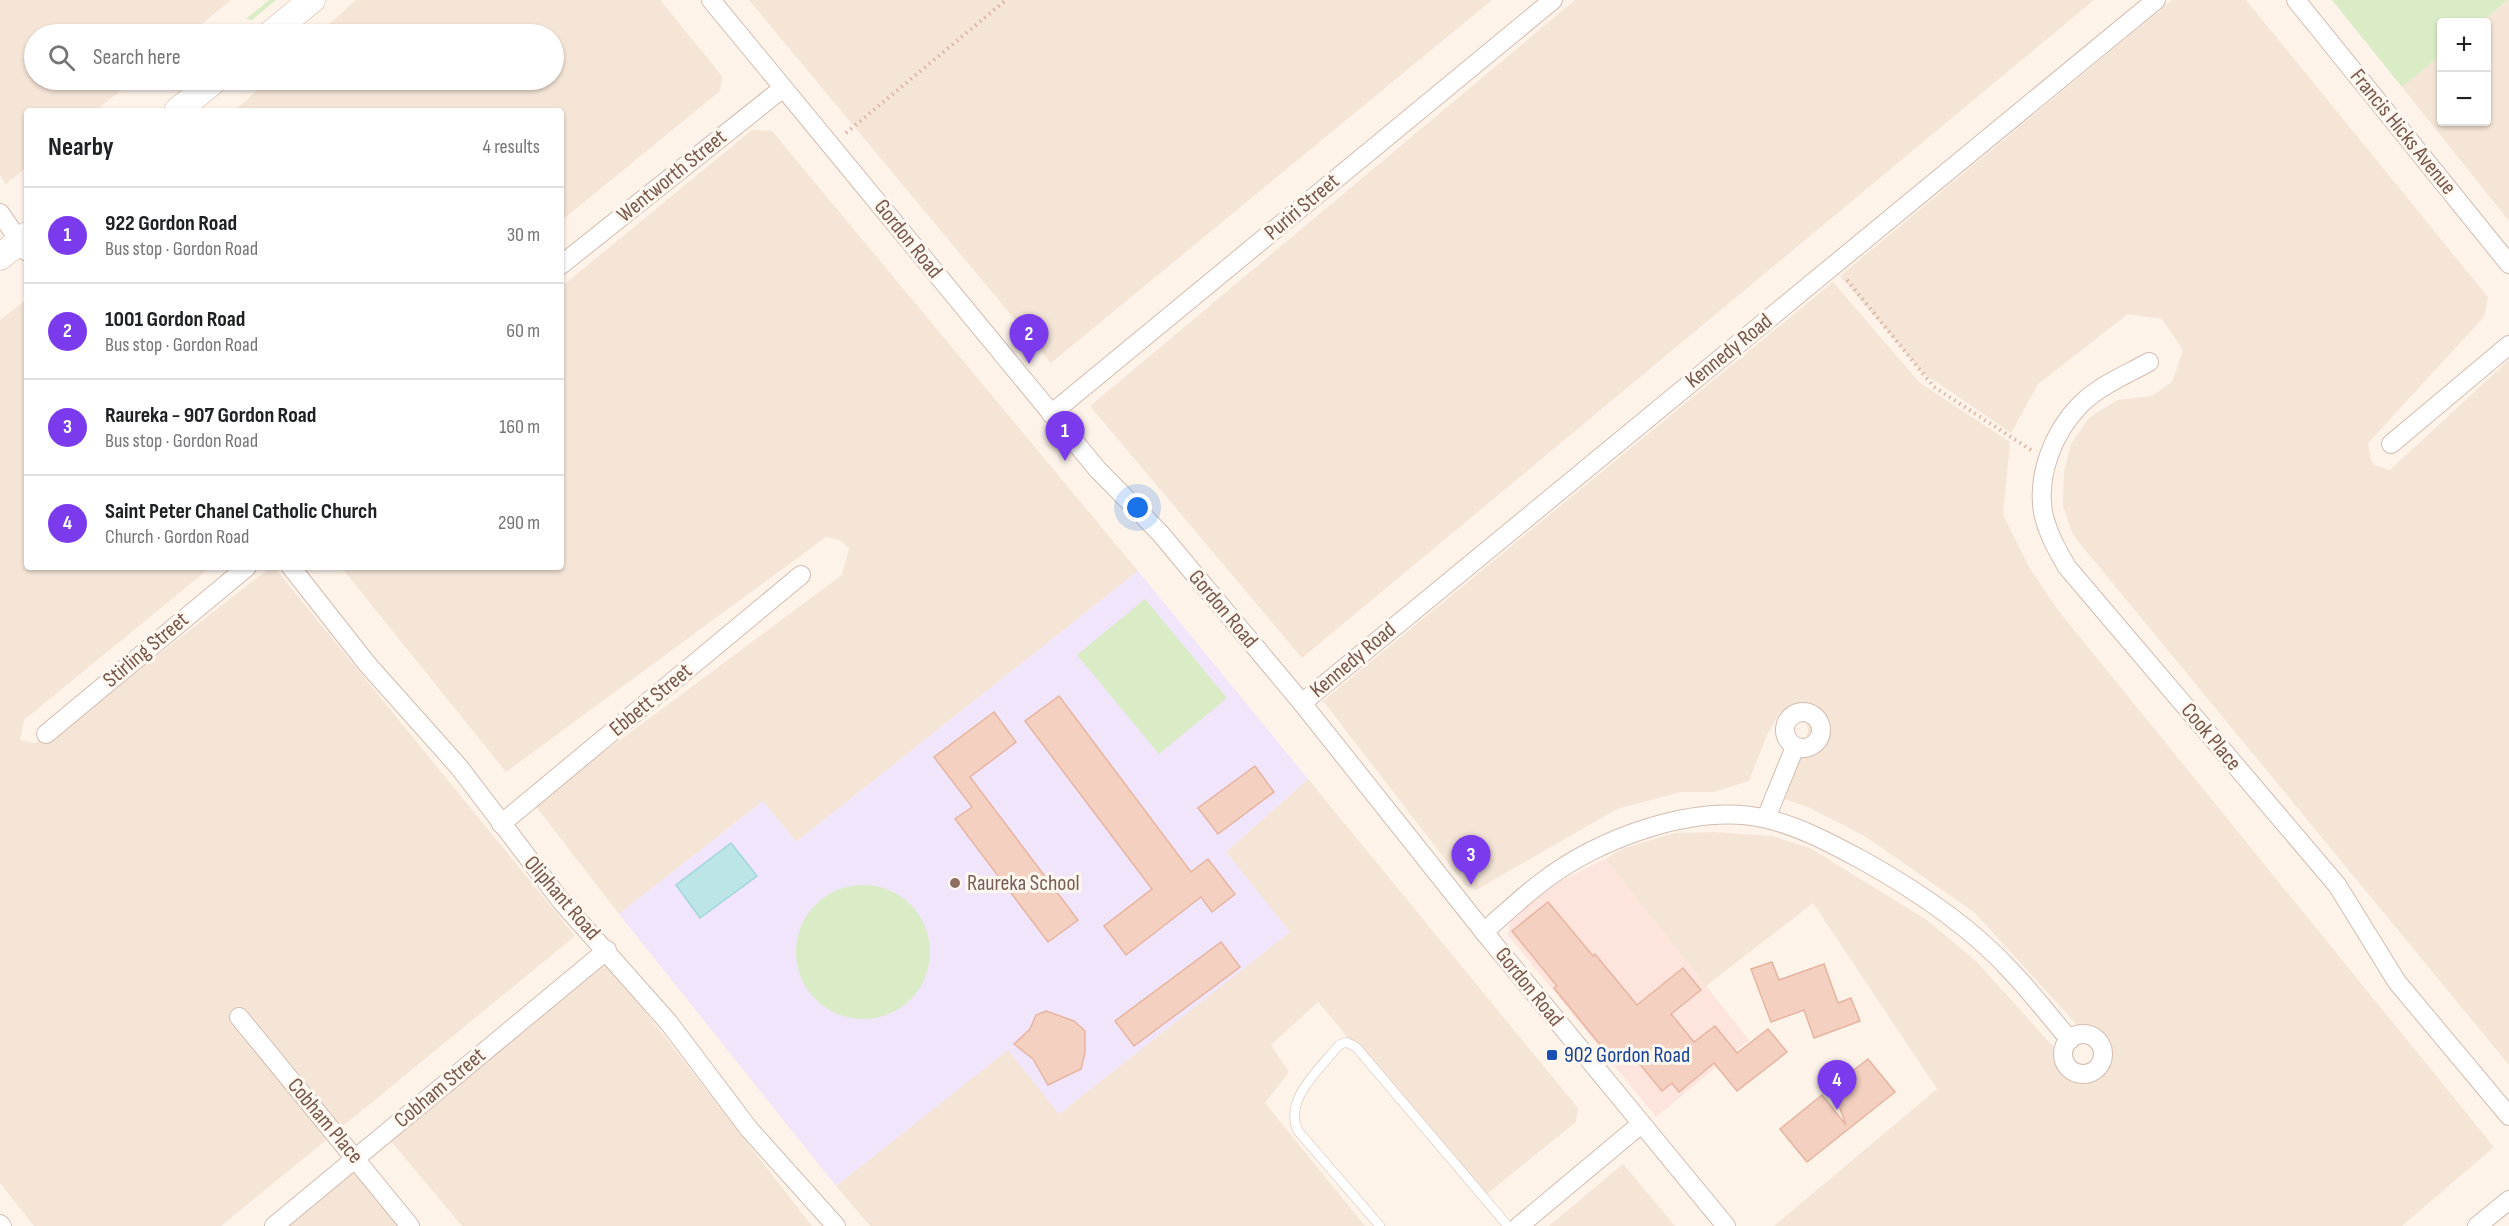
<!DOCTYPE html>
<meta charset="utf-8">
<style>
:root{--surface:#fff;--page:#f2f2f2;--text:#202124;--muted:#757577;--line:#e0e0e0;--accent:#7c3aed}
body{margin:0;font-family:"Sofia Sans Condensed",sans-serif;background:var(--page);color:var(--text)}
.controls{position:absolute;right:18px;top:18px;display:grid;overflow:hidden;border-radius:6px;box-shadow:0 2px 4px #0004}
.controls button{width:54px;height:54px;display:grid;place-items:center;padding:0;border:0;border-bottom:2px solid var(--line);background:var(--surface);color:var(--text);font:30px sans-serif}
.you{position:absolute;left:1138px;top:508px;width:21px;height:21px;margin:-15px;border:4px solid #fff;border-radius:50%;background:#1a73e8;box-shadow:0 0 0 9px #1a73e833}
.badge{display:grid;place-items:center;width:39px;height:39px;border-radius:50%;background:var(--accent);color:#fff;font-size:20px;font-weight:700}
.pin{position:absolute;translate:-50% -50px;filter:drop-shadow(0 2px 3px #0008)}
.pin::after{content:'';position:absolute;top:32px;width:21px;height:18px;background:inherit;clip-path:polygon(0 0,100% 0,50% 100%)}
.list{margin:0;padding:0;list-style:none}
h2{display:flex;justify-content:space-between;align-items:center;height:78px;margin:0;padding:0 24px;font-size:26px}
h2 small{font-size:20px;font-weight:400;color:var(--muted)}
.list li{display:grid;grid-template-columns:39px 1fr auto;gap:18px;align-items:center;box-sizing:border-box;height:96px;padding:0 24px;border-top:2px solid var(--line)}
.list b{display:block;font-size:22px;white-space:nowrap}
.list p{margin:0;font-size:20px;white-space:nowrap;color:var(--muted)}
.list em{font-size:20px;font-style:normal;color:var(--muted)}
.icon{flex:none;width:33px;height:33px;fill:none;stroke:currentColor;stroke-width:2;stroke-linecap:round;stroke-linejoin:round}
.map{position:relative;flex:none;width:2509px;height:1226px;overflow:hidden}
.search{position:absolute;background:var(--surface);box-shadow:0 2px 4px #0004;left:24px;top:24px;width:540px;height:66px;display:flex;align-items:center;gap:15px;box-sizing:border-box;padding:0 21px;border-radius:33px;color:var(--muted);font-size:22px}
.panel{position:absolute;background:var(--surface);box-shadow:0 2px 4px #0004;left:24px;top:108px;width:540px;height:462px;border-radius:6px}
.map>svg:first-child{display:block}
</style>
<div class="map">
<svg width="2509" height="1226" viewBox="0 0 2509 1226">
<rect width="100%" height="100%" fill="#fdf3e9"/>
<g fill="#f5e5d7">
<polygon points="0,0 231,0 189,34 34,34 34,80 134,80 95,111 27,111 27,167 6,184 0,175"/>
<polygon points="356,0 660,0 722,76 720,91 561,221 561,111 234,111 269,80 554,80 554,34 318,34"/>
<polygon points="749,0 1492,0 1051,363"/>
<polygon points="1575,0 2094,0 1302,658 1090,406"/>
<polygon points="2172,0 2246,0 2488,297 2484,317 2368,443 2371,459 2374,465 2390,470 2509,360 2509,1065 2073,535 2063,506 2064,472 2071,444 2089,418 2117,400 2152,396 2172,382 2183,350 2162,319 2128,314 2038,384 2011,433 1922,372 1840,276"/>
<polygon points="2509,0 2509,221 2402,87 2441,55 2442,122 2486,122 2486,22 2481,22"/>
<polygon points="752,130 772,131 1138,571 796,842 763,801 619,914 534,804 842,575 849,548 840,540 826,537 506,772 341,567 561,567 561,287"/>
<polygon points="1833,282 1920,383 2010,442 2003,515 2029,567 2057,609 2494,1147 2402,1226 1774,1226 1937,1089 1813,903 1706,986 1605,859 1624,848 1675,833 1714,832 1772,836 1810,848 1927,920 1977,962 2069,1064 2080,1069 2096,1063 2098,1048 1975,913 1866,837 1810,808 1779,797 1804,749 1808,731 1806,721 1795,710 1780,712 1767,735 1749,781 1714,792 1681,792 1617,809 1476,890 1465,885 1323,701"/>
<polygon points="27,299 27,567 211,567 24,720 20,740 34,743 55,735 271,567 274,567 575,936 221,1226 34,1226 0,1183 0,320"/>
<polygon points="1308,779 1578,1108 1576,1122 1483,1197 1318,1002 1271,1045 1289,1072 1265,1103 1365,1226 870,1226 836,1186 1008,1049 1059,1114 1289,932 1226,852"/>
<polygon points="605,960 812,1226 462,1226 390,1140"/>
<polygon points="353,1164 406,1226 280,1226"/>
<polygon points="1623,1164 1675,1226 1549,1226"/>
</g>
<polygon fill="#fde4dd" points="1605,859 1749,1040 1656,1117 1508,935 1510,919 1560,881"/>
<polygon fill="#f0e5fa" points="1138,571 1308,779 1226,852 1290,932 1059,1114 1008,1050 836,1186 619,914 763,801 796,842"/>
<g fill="#d9ecc6">
<polygon points="269,0 276,0 252,20 246,19"/>
<polygon points="2332,0 2508,0 2481,22 2442,22 2441,55 2402,87"/>
<polygon points="1145,599 1227,698 1159,754 1077,655"/>
<circle cx="863" cy="952" r="67"/>
</g>
<polygon fill="#bce5e8" stroke="#a2d6da" stroke-width="1.5" points="731,843 757,876 700,918 676,885"/>
<g fill="#f3d0c0" stroke="#e6b4a0" stroke-width="1.5">
<polygon points="1059,696 1191,872 1208,859 1235,894 1212,912 1201,897 1126,955 1104,926 1152,889 1025,721"/>
<polygon points="994,712 1016,742 970,777 1078,920 1048,942 955,819 972,807 934,757"/>
<polygon points="1255,766 1274,792 1218,834 1198,808"/>
<polygon points="1548,902 1593,956 1595,954 1637,1005 1683,968 1701,990 1671,1014 1694,1042 1715,1026 1737,1053 1768,1029 1787,1052 1737,1091 1714,1063 1679,1092 1672,1083 1662,1091 1629,1051 1615,1063 1554,988 1557,986 1512,931"/>
<polygon points="1221,942 1240,967 1134,1046 1115,1021"/>
<polygon points="1772,962 1779,980 1824,964 1838,1003 1851,998 1860,1021 1814,1038 1804,1010 1771,1022 1751,969"/>
<polygon points="1046,1011 1074,1021 1085,1031 1085,1053 1081,1069 1048,1085 1033,1059 1014,1044 1030,1029 1036,1015"/>
<polygon points="1868,1059 1895,1092 1807,1162 1780,1129 1822,1095 1846,1125 1832,1087"/>
</g>
<g fill="none" stroke-linecap="round" stroke-linejoin="round">
<defs>
<path id="service" d="M1380,1226L1298,1131C1283,1099 1321,1068 1339,1045L1346,1042L1356,1047L1508,1226"/>
<g id="minor">
<polyline points="711,0 1098,470 1160,533 1302,703 1484,932 1726,1226"/>
<polyline points="2296,0 2509,264"/>
<polyline points="0,213 27,252"/>
<polyline points="561,265 783,88"/>
<path d="M2149,362C2126,375 2098,386 2079,406C2053,433 2037,475 2043,512C2047,532 2057,550 2067,567L2337,885L2397,982L2509,1116"/>
<polyline points="1051,414 1553,0"/>
<polyline points="2391,444 2509,345"/>
<polyline points="291,567 368,665 459,767 561,901 669,1023 749,1129 836,1226"/>
<polyline points="1302,703 2156,0"/>
<circle cx="1803" cy="730" r="18"/>
<polyline points="46,734 247,567"/>
<polyline points="1766,818 1795,747"/>
<polyline points="501,824 801,575"/>
<path d="M1484,932C1503,915 1522,897 1542,882C1598,838 1697,802 1767,819C1801,827 1832,844 1862,860C1916,890 1970,926 2011,971C2032,993 2050,1017 2070,1040"/>
<polyline points="239,1017 410,1226"/>
<circle cx="2083" cy="1054" r="20"/>
<polyline points="0,1224 2,1226"/>
<polyline points="274,1226 607,950"/>
<polyline points="1519,1226 1641,1124"/>
<polyline points="2477,1226 2509,1200"/>
</g>
<g id="secondary">
<polyline points="270,34 312,0"/>
<polyline points="177,111 215,80"/>
<polyline points="0,257 27,235"/>
</g>
</defs>
<use href="#service" stroke="#d3bcb0" stroke-width="10"/>
<use href="#minor" stroke="#d3bcb0" stroke-width="20"/>
<use href="#secondary" stroke="#d6bcad" stroke-width="27"/>
<g stroke="#d9b2a2" stroke-width="4" stroke-dasharray="1.5 4.5" stroke-linecap="butt">
<polyline points="846,133 1006,0"/>
<polyline points="1847,280 1934,387 2031,450"/>
</g>
<use href="#service" stroke="#fff" stroke-width="9"/>
<use href="#minor" stroke="#fff" stroke-width="18"/>
<use href="#secondary" stroke="#fff" stroke-width="26"/>
</g>
<circle fill="#8d6e63" stroke="#fff8f0" stroke-width="2" cx="955" cy="883" r="6"/>
<rect fill="#1a4fb4" stroke="#fff8f0" stroke-width="2" x="1546" y="1049" width="12" height="12" rx="3"/>
<g text-anchor="middle" dominant-baseline="central" stroke-width="6" stroke-linejoin="round" paint-order="stroke">
<g font-size="22" fill="#79574b" stroke="#fff8f0">
<text transform="translate(2403 132) rotate(51)">Francis Hicks Avenue</text>
<text transform="translate(672 176) rotate(-39)">Wentworth Street</text>
<text transform="translate(1302 207) rotate(-40)">Puriri Street</text>
<text transform="translate(908 239) rotate(51)">Gordon Road</text>
<text transform="translate(1729 351) rotate(-39)">Kennedy Road</text>
<text transform="translate(1223 609) rotate(50)">Gordon Road</text>
<text transform="translate(146 650) rotate(-40)">Stirling Street</text>
<text transform="translate(1353 660) rotate(-40)">Kennedy Road</text>
<text transform="translate(651 700) rotate(-40)">Ebbett Street</text>
<text transform="translate(2211 737) rotate(50)">Cook Place</text>
<text transform="translate(562 898) rotate(49)">Oliphant Road</text>
<text transform="translate(1529 987) rotate(51)">Gordon Road</text>
<text transform="translate(440 1088) rotate(-40)">Cobham Street</text>
<text transform="translate(325 1121) rotate(50)">Cobham Place</text>
</g>
<g font-size="22" fill="#785e54" stroke="#fff8f0" text-anchor="start">
<text x="967" y="883">Raureka School</text>
</g>
<g font-size="22" fill="#164399" stroke="#fff8f0" text-anchor="start">
<text x="1564" y="1055">902 Gordon Road</text>
</g>
</g>
</svg>
<div class="controls">
<button>+</button>
<button>−</button>
</div>
<div class="you"></div>
<div class="pin badge" style="left:1065px;top:461px">1</div>
<div class="pin badge" style="left:1029px;top:364px">2</div>
<div class="pin badge" style="left:1471px;top:885px">3</div>
<div class="pin badge" style="left:1837px;top:1110px">4</div>
<div class="search"><svg class="icon" aria-label="search" viewBox="0 0 24 24"><circle cx="10" cy="10" r="6"/><path d="M15 15l6 6"/></svg>Search here</div>
<section class="panel">
<h2>Nearby<small>4 results</small></h2>
<ul class="list">
<li><span class="badge">1</span><div><b>922 Gordon Road</b><p>Bus stop · Gordon Road</p></div><em>30 m</em></li>
<li><span class="badge">2</span><div><b>1001 Gordon Road</b><p>Bus stop · Gordon Road</p></div><em>60 m</em></li>
<li><span class="badge">3</span><div><b>Raureka - 907 Gordon Road</b><p>Bus stop · Gordon Road</p></div><em>160 m</em></li>
<li><span class="badge">4</span><div><b>Saint Peter Chanel Catholic Church</b><p>Church · Gordon Road</p></div><em>290 m</em></li>
</ul>
</section>
</div>
